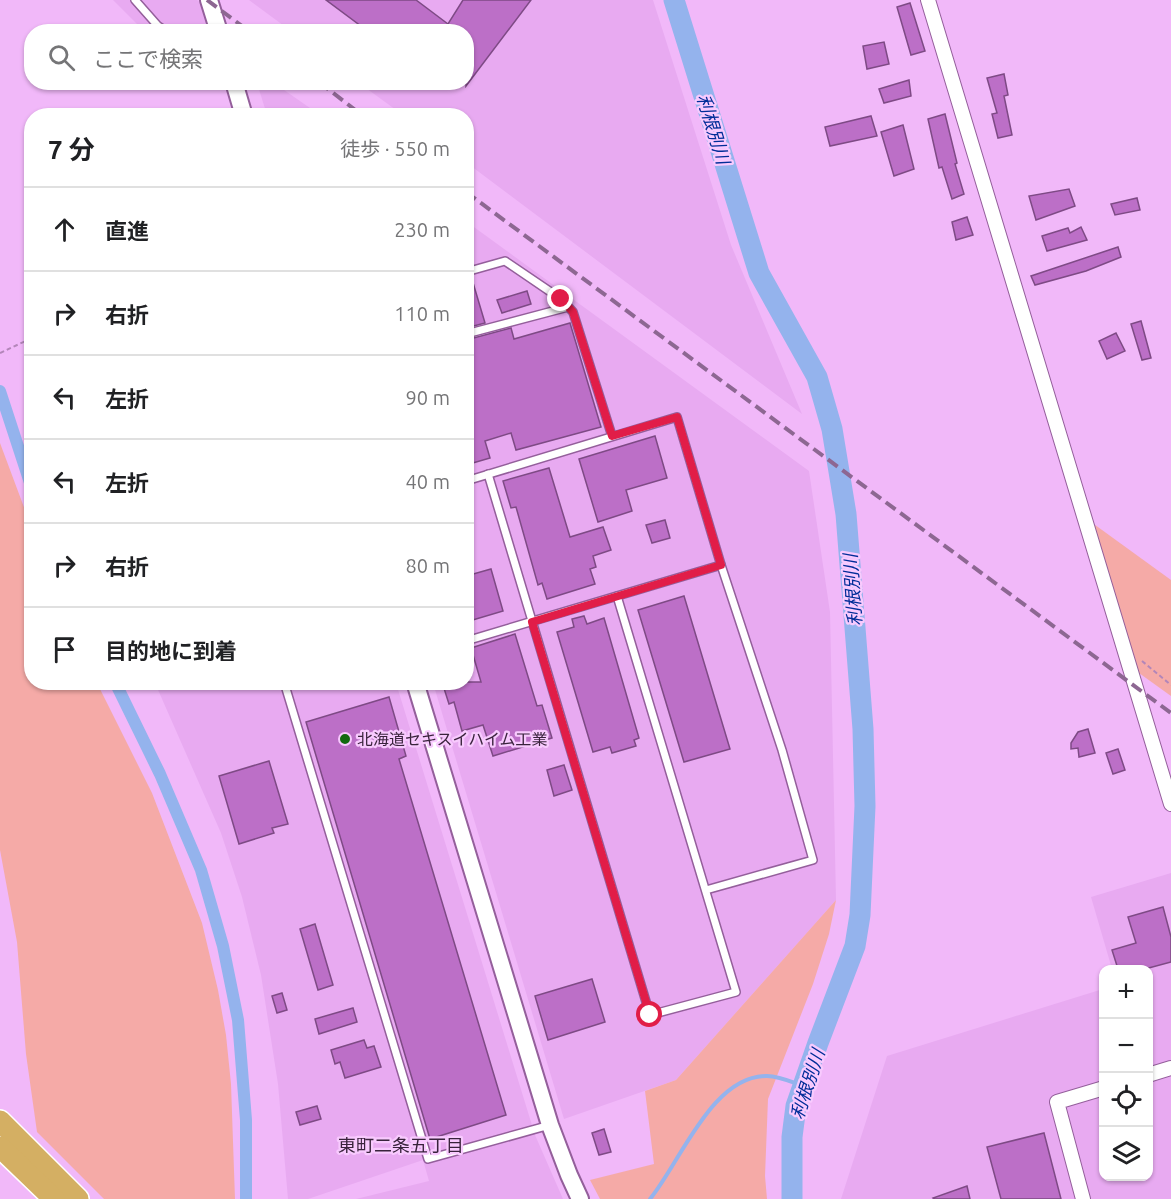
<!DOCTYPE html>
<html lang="ja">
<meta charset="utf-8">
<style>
:root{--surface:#fff;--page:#f6f6f6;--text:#202124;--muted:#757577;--line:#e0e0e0}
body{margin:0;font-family:Ubuntu,"Noto Sans JP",sans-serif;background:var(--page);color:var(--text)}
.controls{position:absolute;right:18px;bottom:18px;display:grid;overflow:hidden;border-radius:12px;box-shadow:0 2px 4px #0004}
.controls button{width:54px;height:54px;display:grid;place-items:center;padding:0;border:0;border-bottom:2px solid var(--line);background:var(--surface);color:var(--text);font:30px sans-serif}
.stop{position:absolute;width:18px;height:18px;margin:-14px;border:4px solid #e11d48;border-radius:50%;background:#fff}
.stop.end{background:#e11d48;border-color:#fff;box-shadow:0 2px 6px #0008}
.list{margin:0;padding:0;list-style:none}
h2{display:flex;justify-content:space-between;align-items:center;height:78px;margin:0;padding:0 24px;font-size:26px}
h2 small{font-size:20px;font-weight:400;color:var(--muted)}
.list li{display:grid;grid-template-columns:39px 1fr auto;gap:18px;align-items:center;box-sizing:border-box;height:84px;padding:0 24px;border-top:2px solid var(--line)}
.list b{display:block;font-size:22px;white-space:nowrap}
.list em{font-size:20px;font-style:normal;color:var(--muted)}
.icon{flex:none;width:33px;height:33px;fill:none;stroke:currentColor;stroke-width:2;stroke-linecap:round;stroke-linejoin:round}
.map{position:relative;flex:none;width:1171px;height:1199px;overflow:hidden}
.search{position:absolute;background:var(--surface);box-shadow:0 2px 4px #0004;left:24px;top:24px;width:450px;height:66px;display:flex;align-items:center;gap:15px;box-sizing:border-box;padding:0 21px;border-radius:24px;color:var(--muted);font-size:22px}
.panel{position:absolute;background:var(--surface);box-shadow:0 2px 4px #0004;left:24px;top:108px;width:450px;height:582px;border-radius:24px}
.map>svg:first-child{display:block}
</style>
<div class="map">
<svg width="1171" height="1199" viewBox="0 0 1171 1199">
<rect width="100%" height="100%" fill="#f1b8f9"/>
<g fill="#e8aaf1">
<polygon points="113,0 197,0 203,5 210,31 144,31"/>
<polygon points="249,0 653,0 731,245 802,414 467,163 466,116 403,115 359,83 466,82 466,32 291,31"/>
<polygon points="257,83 274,83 320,115 267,115"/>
<polygon points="467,222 809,471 830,612 836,900 676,1080 564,1119 433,683 466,682"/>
<polygon points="155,683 396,683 535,1135 563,1199 356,1199 429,1181 423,1160 308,1199 288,1199 278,1084 261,975 242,897 221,833"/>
<polygon points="1171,873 1171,1199 841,1199 887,1056 1103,989 1104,1176 1148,1176 1148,970 1112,969 1091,897"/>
</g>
<g fill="#f5aaa7">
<polygon points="0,443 31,526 32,682 97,683 152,793 202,923 218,990 226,1035 231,1084 235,1199 104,1199 37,1132 26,1054 17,942 0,850"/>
<polygon points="1091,522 1171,580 1171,696 1139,673"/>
<polygon points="836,900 829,934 813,984 768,1099 765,1176 767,1199 600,1199 590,1180 654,1164 645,1091 676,1080"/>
</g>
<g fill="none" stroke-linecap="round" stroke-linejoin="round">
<path stroke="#94b3ed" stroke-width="4" d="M650,1199C680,1163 712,1075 767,1076C779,1076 792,1082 803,1086"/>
<g stroke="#94b3ed" stroke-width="12">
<polyline points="0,391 32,489"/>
<polyline points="115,682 160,774 201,870 223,946 238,1020 246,1120 246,1199"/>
</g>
<polyline stroke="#94b3ed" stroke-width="21" points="674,0 759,273 817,377 832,429 846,514 863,729 865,806 860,915 855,946 818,1043 796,1106 792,1137 792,1199"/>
</g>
<g fill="#bc6fc7" stroke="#7e4a85" stroke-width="1.5">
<polygon points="326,0 416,0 448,24 463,0 531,0 466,86 466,32 369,32"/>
<polygon points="910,3 925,51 911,55 897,7"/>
<polygon points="884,42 889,64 867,69 863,46"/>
<polygon points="1004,74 1008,95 1004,96 1012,135 998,138 992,114 997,113 987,78"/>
<polygon points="909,80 911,96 884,103 879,89"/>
<polygon points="945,114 957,163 955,164 964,194 952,199 942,167 939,168 928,119"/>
<polygon points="871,116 877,136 830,146 825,127"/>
<polygon points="903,125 914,169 894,176 881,132"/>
<polygon points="1069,189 1075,206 1036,220 1029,196"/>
<polygon points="1137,198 1140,210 1115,215 1111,204"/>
<polygon points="967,217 973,235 956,240 952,222"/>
<polygon points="1081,227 1087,240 1047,251 1042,236 1068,228 1070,233"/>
<polygon points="1118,247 1121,257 1086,271 1035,285 1031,276"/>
<polygon points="471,276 485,323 466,328 466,278"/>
<polygon points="527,291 531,304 502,313 497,300"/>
<polygon points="1141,321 1151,358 1142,360 1131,324"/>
<polygon points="570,323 601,427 516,450 511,433 485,441 490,458 466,465 466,340 511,328 514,339"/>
<polygon points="1116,333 1125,351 1107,359 1099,341"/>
<polygon points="655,436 667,478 626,490 632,511 598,522 579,459"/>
<polygon points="549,468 570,537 603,527 611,550 593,556 596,567 590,569 595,584 547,599 542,583 538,585 516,507 511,508 503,481"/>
<polygon points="665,520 670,538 652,543 646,525"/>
<polygon points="491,569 503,611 466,622 466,576"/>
<polygon points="684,596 730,749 684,762 638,610"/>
<polygon points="584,616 587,624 604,618 639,738 634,740 636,746 612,753 610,747 593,752 557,632 574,627 572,619"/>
<polygon points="515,634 537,706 542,705 552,738 493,756 483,725 462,731 454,702 449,704 442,682 481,682 471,648"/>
<polygon points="389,697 406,756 399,759 506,1115 430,1139 306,722"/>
<polygon points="1088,729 1095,753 1079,757 1078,748 1071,749 1071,743 1078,732"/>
<polygon points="1118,749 1125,770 1113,774 1106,753"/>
<polygon points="269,761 288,824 272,828 274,833 239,844 219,776"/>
<polygon points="564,765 572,790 554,796 547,770"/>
<polygon points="1163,907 1171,937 1171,962 1145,969 1118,969 1112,950 1136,943 1128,917"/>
<polygon points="315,924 333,985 318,990 300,929"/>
<polygon points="592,979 605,1022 548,1040 535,996"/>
<polygon points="282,993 287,1010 277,1013 272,996"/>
<polygon points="353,1008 357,1022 319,1034 315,1019"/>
<polygon points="364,1040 367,1048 374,1046 381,1067 345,1078 340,1062 335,1064 331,1050"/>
<polygon points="317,1106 321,1119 300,1125 296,1112"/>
<polygon points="604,1129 611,1152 599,1155 592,1133"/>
<polygon points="1044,1133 1061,1199 1001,1199 987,1147"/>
<polygon points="967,1186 970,1199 934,1199 933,1198"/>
</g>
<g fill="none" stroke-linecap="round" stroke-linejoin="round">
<defs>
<g id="service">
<polyline points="135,0 158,26 167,32"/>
<polyline points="466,272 505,261 561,299 573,312 612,436"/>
<polyline points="466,334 568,307"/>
<polyline points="488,474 650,1015 736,992 617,596"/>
<polyline points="466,481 677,417 721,565 466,641"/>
<polyline points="284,682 428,1159 550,1125"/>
<polyline points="706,890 813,860 782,750 721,565"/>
</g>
<g id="minor">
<polyline points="928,0 1171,804"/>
<polyline points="1148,1075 1171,1068"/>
<polyline points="1083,1199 1057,1102 1104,1088"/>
</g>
<g id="tertiary">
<polyline points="209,0 219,32"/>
<polyline points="234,82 244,116"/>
<polyline points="415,682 550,1125 569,1175 580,1199"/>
</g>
<g id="trunk">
<polyline points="0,1121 78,1199"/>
<polyline points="0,1147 54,1199"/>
</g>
</defs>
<use href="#service" stroke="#945f9b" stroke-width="10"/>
<use href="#minor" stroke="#945f9b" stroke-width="16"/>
<use href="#tertiary" stroke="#945f9b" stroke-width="20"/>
<use href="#trunk" stroke="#fff" stroke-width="24"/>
<g stroke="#b386b9" stroke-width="2" stroke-dasharray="4.5 3" stroke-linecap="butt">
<polyline points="0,353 32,338"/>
<polyline points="1142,661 1171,685"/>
</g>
<use href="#service" stroke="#fff" stroke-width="7"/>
<use href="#minor" stroke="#fff" stroke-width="14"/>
<use href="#tertiary" stroke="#fff" stroke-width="16"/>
<use href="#trunk" stroke="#d4af63" stroke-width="21"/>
<g stroke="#8d6792" stroke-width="4" stroke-dasharray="12 6" stroke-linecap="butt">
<polyline points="207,0 250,32"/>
<polyline points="319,82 363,116"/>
<polyline points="466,192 1171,713"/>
</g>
</g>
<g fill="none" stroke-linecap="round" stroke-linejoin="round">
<polyline stroke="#e11d48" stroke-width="8" points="561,299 573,312 612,436 677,417 721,565 532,622 650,1015"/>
</g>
<circle fill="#12690f" stroke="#f8cafe" stroke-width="2" cx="345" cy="739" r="6"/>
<g text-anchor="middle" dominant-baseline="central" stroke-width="4.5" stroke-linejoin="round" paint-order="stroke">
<g font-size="16" fill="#39233c" stroke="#f8cafe" text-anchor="start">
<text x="357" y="739">北海道セキスイハイム工業</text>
</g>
<g font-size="18" font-style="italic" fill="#002d98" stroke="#f8cafe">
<text transform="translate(714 129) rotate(73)">利根別川</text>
<text transform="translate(852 590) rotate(-94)">利根別川</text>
<text transform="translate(807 1084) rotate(-72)">利根別川</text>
</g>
<g font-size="18" fill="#39233c" stroke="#f8cafe">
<text x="401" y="1145">東町二条五丁目</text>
</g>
</g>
</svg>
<div class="controls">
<button>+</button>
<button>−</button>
<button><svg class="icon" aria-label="locate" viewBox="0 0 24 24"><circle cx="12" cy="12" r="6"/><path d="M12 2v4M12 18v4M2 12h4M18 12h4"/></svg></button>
<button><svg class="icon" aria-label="layers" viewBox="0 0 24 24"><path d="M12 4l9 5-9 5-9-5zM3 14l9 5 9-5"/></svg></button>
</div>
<div class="stop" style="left:650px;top:1015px"></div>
<div class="stop end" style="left:561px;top:299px"></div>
<div class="search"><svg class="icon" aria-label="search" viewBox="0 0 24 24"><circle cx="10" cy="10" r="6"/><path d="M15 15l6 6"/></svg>ここで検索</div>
<section class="panel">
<h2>7 分<small>徒歩 · 550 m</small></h2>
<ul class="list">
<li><svg class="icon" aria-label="ahead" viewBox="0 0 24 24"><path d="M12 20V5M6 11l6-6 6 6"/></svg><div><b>直進</b></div><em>230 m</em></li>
<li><svg class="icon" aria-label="right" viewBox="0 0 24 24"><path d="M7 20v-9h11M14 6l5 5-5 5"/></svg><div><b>右折</b></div><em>110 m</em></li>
<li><svg class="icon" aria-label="left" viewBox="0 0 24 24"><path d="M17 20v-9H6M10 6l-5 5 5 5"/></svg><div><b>左折</b></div><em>90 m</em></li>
<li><svg class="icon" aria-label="left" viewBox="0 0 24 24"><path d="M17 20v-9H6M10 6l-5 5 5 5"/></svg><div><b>左折</b></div><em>40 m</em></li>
<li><svg class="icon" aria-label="right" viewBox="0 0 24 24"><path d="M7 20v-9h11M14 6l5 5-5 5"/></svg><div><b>右折</b></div><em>80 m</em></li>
<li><svg class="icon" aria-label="arrive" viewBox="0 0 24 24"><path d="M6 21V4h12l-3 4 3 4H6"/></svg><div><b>目的地に到着</b></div></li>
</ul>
</section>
</div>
